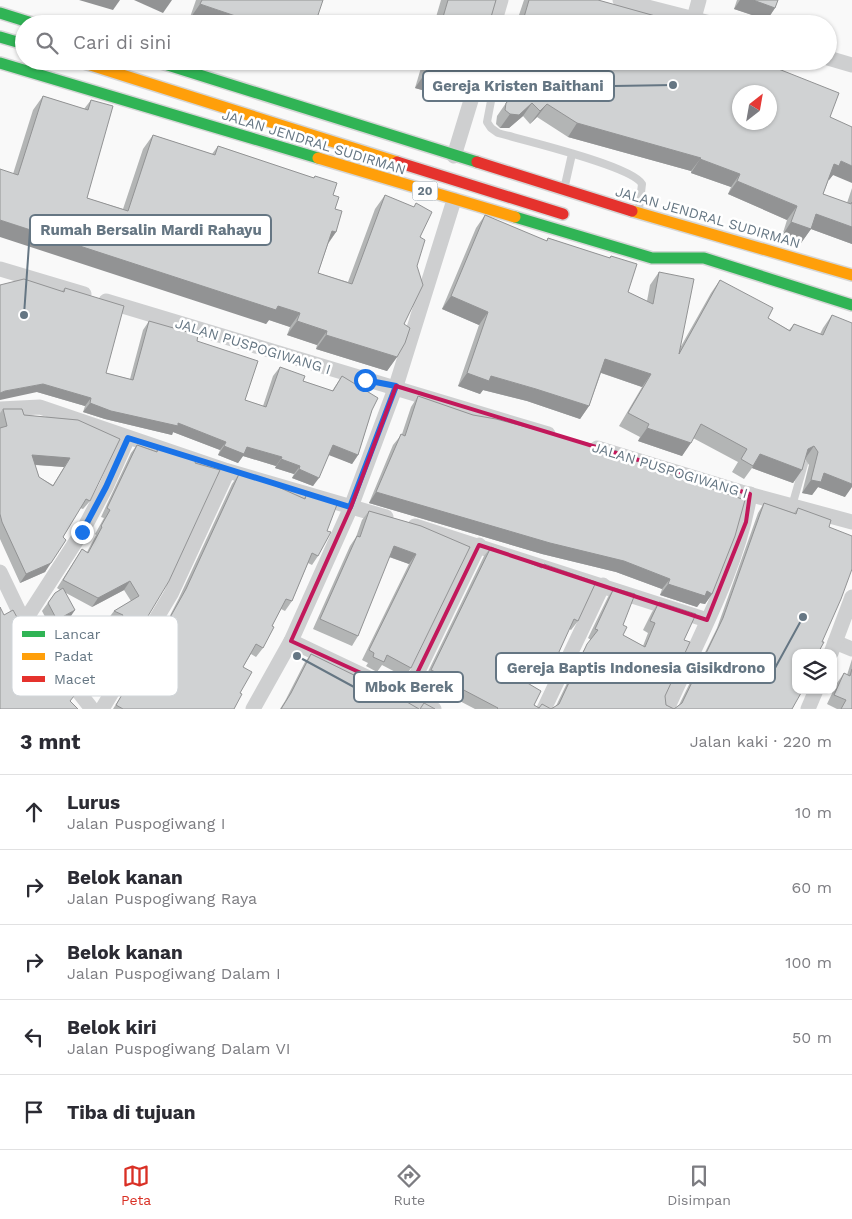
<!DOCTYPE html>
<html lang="id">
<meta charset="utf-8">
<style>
:root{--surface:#fff;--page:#f7f7f7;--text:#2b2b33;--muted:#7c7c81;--line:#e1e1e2;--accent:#d93025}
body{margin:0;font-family:"Work Sans",sans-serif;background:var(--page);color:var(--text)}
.controls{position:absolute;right:15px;bottom:15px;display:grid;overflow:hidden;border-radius:10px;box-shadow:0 1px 4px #0004}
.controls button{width:45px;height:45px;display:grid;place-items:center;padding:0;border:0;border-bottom:1px solid var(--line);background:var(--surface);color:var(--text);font:25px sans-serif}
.compass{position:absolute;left:732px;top:85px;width:45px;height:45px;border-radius:50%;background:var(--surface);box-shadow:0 1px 4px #0004;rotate:31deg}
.stop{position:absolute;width:15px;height:15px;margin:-11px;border:4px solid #1a73e8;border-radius:50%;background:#fff}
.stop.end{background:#1a73e8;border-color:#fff;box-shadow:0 1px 5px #0008}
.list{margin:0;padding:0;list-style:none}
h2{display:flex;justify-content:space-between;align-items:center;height:65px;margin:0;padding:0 20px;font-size:21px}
h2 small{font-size:16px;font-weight:400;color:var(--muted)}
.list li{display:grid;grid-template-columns:32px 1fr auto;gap:15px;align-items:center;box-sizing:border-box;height:75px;padding:0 20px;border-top:1px solid var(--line)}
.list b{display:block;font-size:19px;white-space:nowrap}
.list p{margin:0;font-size:16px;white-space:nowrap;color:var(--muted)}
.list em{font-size:16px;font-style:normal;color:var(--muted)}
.icon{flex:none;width:28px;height:28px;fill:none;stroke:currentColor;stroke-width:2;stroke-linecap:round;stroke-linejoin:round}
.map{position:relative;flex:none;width:852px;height:709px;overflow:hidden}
.search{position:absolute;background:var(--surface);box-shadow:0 1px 4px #0004;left:15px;right:15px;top:15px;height:55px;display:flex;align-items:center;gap:12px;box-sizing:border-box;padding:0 18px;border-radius:28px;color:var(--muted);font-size:19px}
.sheet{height:440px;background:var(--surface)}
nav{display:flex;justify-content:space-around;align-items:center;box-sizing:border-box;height:70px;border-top:1px solid var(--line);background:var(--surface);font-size:14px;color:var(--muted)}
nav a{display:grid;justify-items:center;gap:2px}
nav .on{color:var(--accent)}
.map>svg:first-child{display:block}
</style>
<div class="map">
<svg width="852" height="709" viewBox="0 0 852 709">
<rect width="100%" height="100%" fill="#f9f9f9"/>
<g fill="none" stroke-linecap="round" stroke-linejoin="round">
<defs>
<g id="fast">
<polyline points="0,13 35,24"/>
<polyline points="0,37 24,44"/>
<polyline points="155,61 477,162"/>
<polyline points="0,63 318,158"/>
<polyline points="515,217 652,258 704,258 852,305"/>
</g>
<g id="slow">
<polyline points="78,61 397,162"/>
<polyline points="318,158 515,217"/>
<polyline points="632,211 852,275"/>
</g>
<g id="jam">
<polyline points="397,162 563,214"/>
<polyline points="477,162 632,211"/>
</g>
</defs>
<use href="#fast" stroke="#d5d6d6" stroke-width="14"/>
<use href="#slow" stroke="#d5d6d6" stroke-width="14"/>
<use href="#jam" stroke="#d5d6d6" stroke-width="14"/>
<g stroke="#cecfd0" stroke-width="8">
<polyline points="138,24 139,19"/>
<path d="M501,61L498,64L487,122L491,128L498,133C523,140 633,166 642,184L639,209"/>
<polyline points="565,185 572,154"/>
<polyline points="792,506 804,464"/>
</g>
<g stroke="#cecfd0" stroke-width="15">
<polyline points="620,0 714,24"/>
<polyline points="694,18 699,0"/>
<polyline points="494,24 501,0"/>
<polyline points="828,58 852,65"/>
<polyline points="454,156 483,61"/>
<polyline points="0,269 84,294"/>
<polyline points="106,301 548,434"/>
<polyline points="0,409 40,407 228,471 386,517"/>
<polyline points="597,448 741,492 852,522"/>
<polyline points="415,526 707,620"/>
<polyline points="0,572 24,622 92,709"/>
<polyline points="24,622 82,532 106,487 128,438"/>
<polyline points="291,641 434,709"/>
<polyline points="835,642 852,649"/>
<polyline points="831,653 852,597"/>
<polyline points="407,694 479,545"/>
<polyline points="102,709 171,594 228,471"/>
<polyline points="253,709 291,641 351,507 396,386 454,200"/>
<polyline points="544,709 603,585"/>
<path d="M667,709C697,641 738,568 750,494"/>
<polyline points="808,709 816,690"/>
</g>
<use href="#fast" stroke="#30b455" stroke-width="11"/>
<use href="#slow" stroke="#ff9f0a" stroke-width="11"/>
<use href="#jam" stroke="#e5322d" stroke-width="11"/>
</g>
<g fill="#b3b5b5" fill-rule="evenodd">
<polygon points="196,0 323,0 189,20"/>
<polygon points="441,0 496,0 489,24 434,24"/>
<polygon points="524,0 598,0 684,24 516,24"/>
<polygon points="737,0 778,0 775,8 767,20 734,9"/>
<polygon points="423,61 478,61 460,101 415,88"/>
<polygon points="507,61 779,61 776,68 830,117 833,175 829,180 829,179 823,194 847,203 852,188 852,244 811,229 801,243 782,236 787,220 728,194 731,187 691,173 691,171 568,137 537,117 530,124 523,116 509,128 500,128 496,124 497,116 506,103 510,99 500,86 503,67"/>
<polygon points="43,96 84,109 91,100 87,198 123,209 143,149 153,135 212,154 218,146 313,178 315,176 333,195 335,209 336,232 328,244 318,273 348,282 375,209 385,195 420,237 417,266 397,357 387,371 316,349 317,345 287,335 290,327 269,320 266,324 13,174 33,110"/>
<polygon points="485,215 546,241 548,238 609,258 611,256 628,292 647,301 650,285 659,272 680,348 711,293 720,280 768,318 789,330 794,324 820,334 823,328 832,315 845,497 818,487 812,495 802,493 809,465 805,459 802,470 793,483 752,468 744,479 732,472 738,462 693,438 682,456 638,441 640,437 619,426 642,387 601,373 589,406 580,419 527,401 483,390 480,394 458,386 479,325 442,309 476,228"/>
<polygon points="65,288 106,373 130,379 143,330 149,321 197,341 245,400 263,406 273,376 280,367 303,381 332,391 342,376 372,410 358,455 352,464 329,454 313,486 292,478 294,474 275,468 276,466 243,456 238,463 218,455 220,450 173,432 172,435 105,419 83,412 85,406 37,392 62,291"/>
<polygon points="418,396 473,415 640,464 712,594 705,604 700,603 697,607 660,595 662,589 616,572 542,554 369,503 393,445 402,434 411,407"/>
<path d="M3,409L24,415L78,420L90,501L83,509L80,508L63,537L45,572L20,583L0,539V413ZM35,465L64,467L53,485L39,477Z"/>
<polygon points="137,445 156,451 158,448 136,636 130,644 111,634 117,624 108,619 114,611 131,601 124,590 92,607 66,593 69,619 51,628 42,611 55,593 60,590 57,588 82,549 87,552 96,535 95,534 104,518 101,517 131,453"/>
<polygon points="239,474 304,498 307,493 318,556 312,565 308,563 292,601 285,611 281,609 272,626 263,648 256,657 251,654 243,667 240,693 234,709 113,709 123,693 125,694 135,677 142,667 148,671 167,634 162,631 179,598 232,484"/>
<polygon points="764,503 794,513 798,508 829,527 796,653 792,709 475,709 452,697 453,694 424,680 484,556 491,547 541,568 544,564 578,621 571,630 569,629 553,665 546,675 528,663 519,678 534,705 539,708 551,709 556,706 581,654 591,640 588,638 608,597 614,588 623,625 623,635 643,646 648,633 643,630 652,612 659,602 684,640 665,696 666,705 674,709 679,705 717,628 758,513"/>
<polygon points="369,511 421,526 411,668 405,677 382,665 377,672 366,666 368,663 362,660 409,564 389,557 358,636 352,646 313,629 350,546 356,537 362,520"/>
<polygon points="75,636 107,643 121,660 116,668 95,684 69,644"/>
<polygon points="311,654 395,695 419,709 280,709 285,701 305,662"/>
<polygon points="852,659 852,709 837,709 827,704 837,683 844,673 847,675"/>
</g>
<g fill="#929394">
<polygon points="79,0 120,0 113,10"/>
<polygon points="134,0 172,0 163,13"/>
<polygon points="740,0 753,0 775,8 767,20 734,9"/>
<polygon points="200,4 259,24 201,24 189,20"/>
<polygon points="426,72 471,86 460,101 415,88"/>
<polygon points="532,103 523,116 509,128 500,128 510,114"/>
<polygon points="547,104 537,117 530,124 540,111"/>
<polygon points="577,123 701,158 691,171 568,137"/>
<polygon points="700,159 740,174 731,187 691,173"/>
<polygon points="841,161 852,166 852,183 833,175 829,180 824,178 834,164"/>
<polygon points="737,181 797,206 787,220 728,194"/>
<polygon points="816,214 852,227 852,244 811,229 801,243 782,236 791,222"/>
<polygon points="0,220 278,306 300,313 290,327 269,320 266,324 0,237"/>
<polygon points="332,231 336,232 326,246"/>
<polygon points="451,296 488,312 479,325 442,309"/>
<polygon points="297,321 327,331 317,345 287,335"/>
<polygon points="326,335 397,357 387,371 316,349"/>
<polygon points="605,359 651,374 642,387 596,371"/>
<polygon points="467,373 491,376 536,389 589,406 580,419 527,401 483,390 480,394 458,386"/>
<polygon points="43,384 91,398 85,406 37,392 0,400 0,393 5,391"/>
<polygon points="90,403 178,423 226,442 220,450 173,432 172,435 105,419 83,412"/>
<polygon points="647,428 691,443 682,456 638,441"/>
<polygon points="333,445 358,455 352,464 326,454"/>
<polygon points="224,446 247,447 282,457 276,466 243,456 238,463 218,455"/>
<polygon points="814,446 805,459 808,449"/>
<polygon points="760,454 802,470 793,483 752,468"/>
<polygon points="32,455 70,458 64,467 26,464"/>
<polygon points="281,459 300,466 294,474 275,468"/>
<polygon points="299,469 319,478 313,486 292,478"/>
<polygon points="824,473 852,484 852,487 845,497 818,487 812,495 802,493 811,480"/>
<polygon points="376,492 624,561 670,579 662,589 616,572 542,554 369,503"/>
<polygon points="394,546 416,554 409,564 387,556"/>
<polygon points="51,563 45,572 20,583 26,574"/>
<polygon points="130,581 124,590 92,607 98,598"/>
<polygon points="668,584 707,591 712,594 705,604 700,603 697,607 660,595"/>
<polygon points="75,610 69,619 51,628 57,620"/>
<polygon points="121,660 116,668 95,684 101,675"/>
</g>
<g fill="#d0d2d3" stroke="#929394" fill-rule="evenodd">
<polygon points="202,0 323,0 315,24 259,24 200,4"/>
<polygon points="448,0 496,0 489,24 441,24"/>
<polygon points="529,0 598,0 684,24 522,24"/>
<polygon points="753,0 778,0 775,8"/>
<polygon points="430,61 478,61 471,86 426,72"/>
<path d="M511,61H779L776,68L839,93L830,117L852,127V166L841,161L839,166L834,164L823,194L851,204L852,202V227L816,214L811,229L791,222L797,206L737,181L740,174L700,159L701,158L577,123L547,104L540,111L532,103L519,115L510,114L505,110L506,103L522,89L509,72ZM740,92H770V122H740Z"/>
<polygon points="43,96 88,110 91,100 113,106 87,198 128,211 153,135 215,155 218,146 314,178 315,176 337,183 333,195 339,197 335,209 342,211 336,232 332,231 318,273 352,284 385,195 414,207 416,203 432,212 420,237 425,240 417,266 423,285 404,324 410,328 405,343 397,357 326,335 327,331 297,321 300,313 278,306 276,310 0,220 0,169 18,175"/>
<polygon points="485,215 547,241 548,238 610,258 611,256 637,264 628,292 653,304 659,272 694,279 679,354 720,280 773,308 768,318 790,331 794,324 823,335 832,315 852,323 852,484 824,473 821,482 811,480 818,452 814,446 808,449 802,470 760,454 753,466 741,459 747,449 701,424 691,443 647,428 649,424 628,413 651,374 605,359 589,406 536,389 491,376 489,381 467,373 488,312 451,296"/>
<polygon points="24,279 64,292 65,288 124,306 106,373 133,380 149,321 198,335 197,341 258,361 245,400 266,407 280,367 305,376 303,381 333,391 342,376 378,398 372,410 358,455 333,445 319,478 299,469 300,466 281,459 282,457 247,447 244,454 224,446 226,442 178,423 178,426 111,411 90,403 91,398 43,384 5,391 0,393 0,285"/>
<polygon points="418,396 473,415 496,419 617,451 615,456 641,462 640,464 745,500 735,536 712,594 707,591 705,596 668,584 670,579 624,561 550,543 376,492 401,434 405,436"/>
<path d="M3,409H22L24,415L78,420L120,439L90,501L86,499L63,537L66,540L51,563L26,574L2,522L0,514V428L7,426ZM32,455L70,458L53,486L39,477Z"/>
<polygon points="137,445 157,452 158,448 196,460 195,463 220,470 169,581 136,636 117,626 123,615 114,611 139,596 130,581 98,598 63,580 82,549 88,553 102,527 101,526 110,510 107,508"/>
<polygon points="239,474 267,482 305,499 307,493 338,502 327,531 331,532 318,556 312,553 292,601 286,599 272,626 274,627 263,648 256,644 243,667 252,672 240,693 242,694 234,709 123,709 116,705 123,693 126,695 142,667 149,672 173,624 168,621 186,589"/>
<polygon points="764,503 796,514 798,508 831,520 829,527 852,536 852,569 841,599 822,642 824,642 818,653 796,653 796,690 800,690 799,692 801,693 792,709 497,709 498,708 458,687 460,684 431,670 491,547 542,568 544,564 596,582 578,621 574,619 553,665 533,653 519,678 541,691 534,705 539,708 542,704 551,709 559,704 587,644 598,630 595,629 614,588 635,594 623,625 627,627 623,635 645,647 655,623 650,621 659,602 696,614 684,640 690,642 665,696 666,705 674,709 682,703 723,618"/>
<polygon points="369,511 421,526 470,547 411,668 387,655 384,662 373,657 374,653 369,650 416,554 394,546 358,636 320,619 357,536 360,537"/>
<polygon points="63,588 75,610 57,620 48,603 55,593"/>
<polygon points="0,607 4,615 13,610 24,630 52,666 48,671 74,696 70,701 78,709 0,709"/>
<polygon points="311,654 360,678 362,674 391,687 398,691 395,695 419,709 281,709 291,693"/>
<polygon points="852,669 852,709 841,709 846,700 834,695 844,673 850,676"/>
<polygon points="424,703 435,709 420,709"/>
</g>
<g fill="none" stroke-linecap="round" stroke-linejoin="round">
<polyline stroke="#1a73e8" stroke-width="6" points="82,532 106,487 128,438 350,507 396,386 365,380"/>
</g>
<path fill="none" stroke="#c2185b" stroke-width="4" stroke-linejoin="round" d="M396,386L750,494L746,522L707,620L479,545L407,694L291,641L351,507Z"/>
<g text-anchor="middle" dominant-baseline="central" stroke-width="5" stroke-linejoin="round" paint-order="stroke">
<rect fill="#fff" stroke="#939fa8" stroke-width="1" x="412.5" y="181.5" width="25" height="19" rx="4"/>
<g font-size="12" font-weight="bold" fill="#657683">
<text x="425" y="191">20</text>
</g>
<g font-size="14" fill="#657683" stroke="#fff">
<text transform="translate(314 142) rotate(17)">JALAN JENDRAL SUDIRMAN</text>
<text transform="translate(708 217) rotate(16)">JALAN JENDRAL SUDIRMAN</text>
<text transform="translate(253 346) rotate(17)">JALAN PUSPOGIWANG I</text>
<text transform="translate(670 470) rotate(17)">JALAN PUSPOGIWANG I</text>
</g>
</g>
<rect x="12" y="616" width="166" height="80" rx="8" fill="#fff" stroke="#d1d6da" stroke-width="1"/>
<rect x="22" y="631" width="23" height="6" fill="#30b455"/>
<rect x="22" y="653" width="23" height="7" fill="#ff9f0a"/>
<rect x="22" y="676" width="23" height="6" fill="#e5322d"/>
<g font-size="14" fill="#657683">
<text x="54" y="639">Lancar</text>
<text x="54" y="661">Padat</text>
<text x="54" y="684">Macet</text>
</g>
<path fill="none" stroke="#657683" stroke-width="2" d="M673 85L614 86M24 315L30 230M803 617L775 668M297 656L354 687"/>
<g fill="#657683" stroke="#fff" stroke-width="2">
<circle cx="673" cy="85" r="5"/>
<circle cx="24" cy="315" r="5"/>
<circle cx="803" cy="617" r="5"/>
<circle cx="297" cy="656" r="5"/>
</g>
<g fill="#fff" stroke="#657683" stroke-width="2">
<rect x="423" y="71" width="191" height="30" rx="5"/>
<rect x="30" y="215" width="241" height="30" rx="5"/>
<rect x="496" y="653" width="279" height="30" rx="5"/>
<rect x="354" y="672" width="109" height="30" rx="5"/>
</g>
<g font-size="15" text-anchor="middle" font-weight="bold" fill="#657683">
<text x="518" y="91">Gereja Kristen Baithani</text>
<text x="151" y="235">Rumah Bersalin Mardi Rahayu</text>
<text x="636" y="673">Gereja Baptis Indonesia Gisikdrono</text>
<text x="409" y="692">Mbok Berek</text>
</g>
</svg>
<div class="controls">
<button><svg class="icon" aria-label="layers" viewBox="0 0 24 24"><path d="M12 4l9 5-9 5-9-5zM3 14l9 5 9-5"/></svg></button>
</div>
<svg class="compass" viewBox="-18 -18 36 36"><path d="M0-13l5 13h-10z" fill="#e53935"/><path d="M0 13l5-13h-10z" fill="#7c7c81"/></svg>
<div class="stop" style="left:365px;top:380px"></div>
<div class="stop end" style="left:82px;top:532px"></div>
<div class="search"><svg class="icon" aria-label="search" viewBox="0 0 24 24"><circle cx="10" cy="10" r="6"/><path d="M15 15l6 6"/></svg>Cari di sini</div>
</div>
<section class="sheet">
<h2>3 mnt<small>Jalan kaki · 220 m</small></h2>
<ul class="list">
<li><svg class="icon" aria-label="ahead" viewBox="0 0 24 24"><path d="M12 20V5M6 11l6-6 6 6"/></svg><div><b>Lurus</b><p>Jalan Puspogiwang I</p></div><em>10 m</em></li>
<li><svg class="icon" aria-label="right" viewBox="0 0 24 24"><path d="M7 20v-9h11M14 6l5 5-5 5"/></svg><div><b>Belok kanan</b><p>Jalan Puspogiwang Raya</p></div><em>60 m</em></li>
<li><svg class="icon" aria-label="right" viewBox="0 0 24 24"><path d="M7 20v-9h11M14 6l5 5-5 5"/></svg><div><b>Belok kanan</b><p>Jalan Puspogiwang Dalam I</p></div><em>100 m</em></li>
<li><svg class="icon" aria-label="left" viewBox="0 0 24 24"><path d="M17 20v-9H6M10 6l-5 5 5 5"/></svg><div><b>Belok kiri</b><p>Jalan Puspogiwang Dalam VI</p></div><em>50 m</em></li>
<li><svg class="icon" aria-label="arrive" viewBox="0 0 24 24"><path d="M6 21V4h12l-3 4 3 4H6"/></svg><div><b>Tiba di tujuan</b></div></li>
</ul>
</section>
<nav>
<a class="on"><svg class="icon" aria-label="map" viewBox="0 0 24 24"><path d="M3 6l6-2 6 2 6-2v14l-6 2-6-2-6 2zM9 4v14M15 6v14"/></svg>Peta</a>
<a><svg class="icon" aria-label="directions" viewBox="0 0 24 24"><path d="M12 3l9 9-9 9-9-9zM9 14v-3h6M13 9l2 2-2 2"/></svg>Rute</a>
<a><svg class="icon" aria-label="saved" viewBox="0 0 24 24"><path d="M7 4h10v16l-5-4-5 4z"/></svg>Disimpan</a>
</nav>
